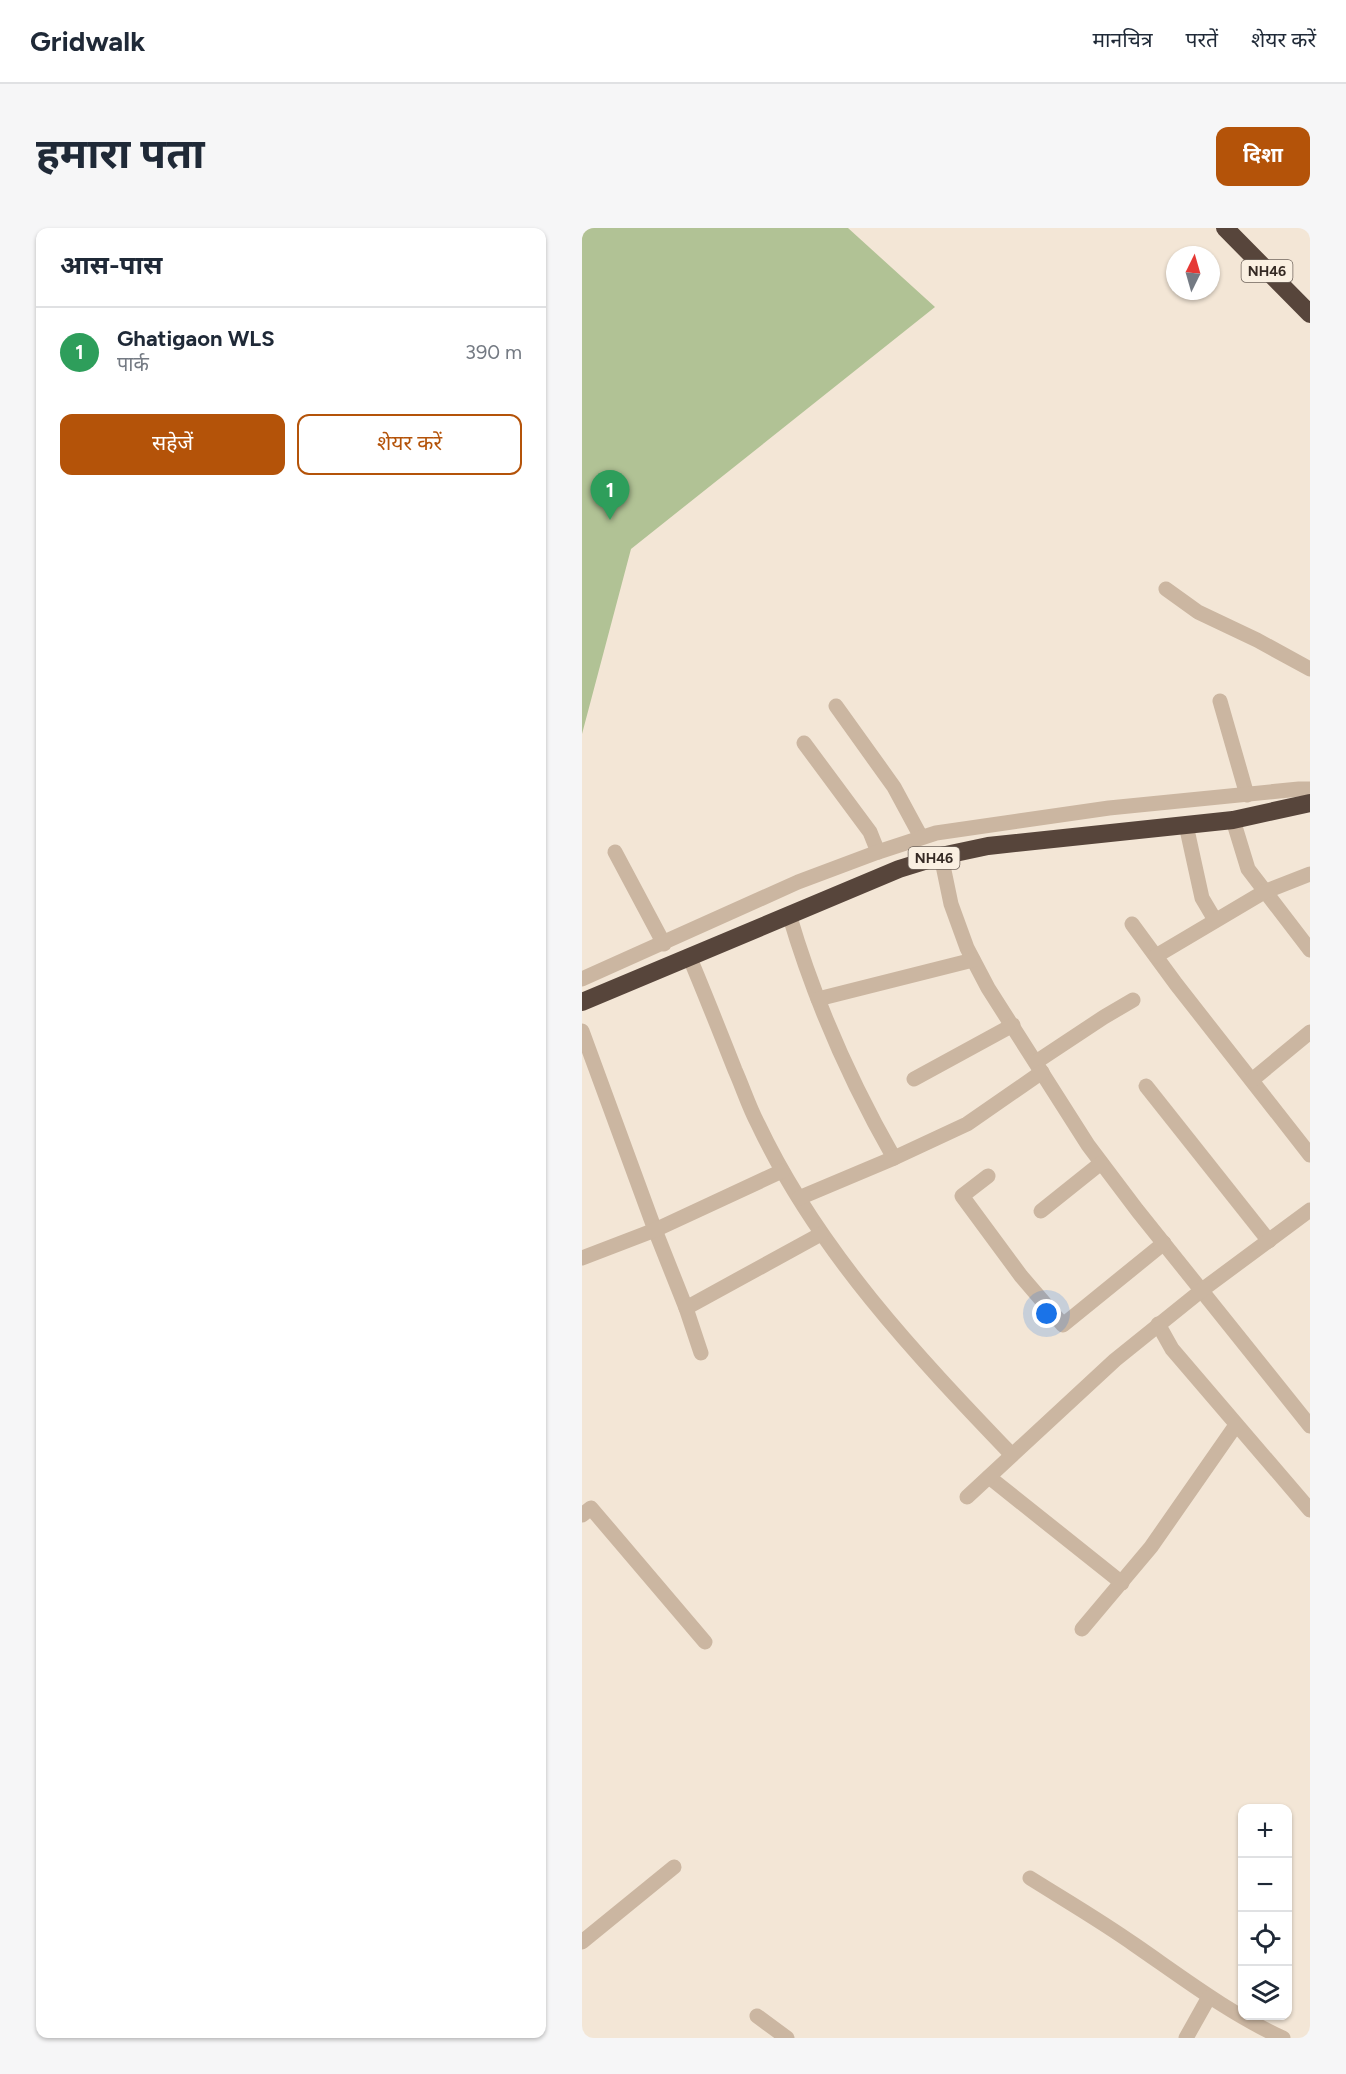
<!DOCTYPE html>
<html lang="hi">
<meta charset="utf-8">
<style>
:root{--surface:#fff;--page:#f6f6f7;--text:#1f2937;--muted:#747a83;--line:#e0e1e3;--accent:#b45309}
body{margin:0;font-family:Figtree,"Noto Sans Devanagari",sans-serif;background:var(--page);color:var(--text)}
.controls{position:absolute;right:18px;bottom:18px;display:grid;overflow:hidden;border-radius:12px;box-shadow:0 2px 4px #0004}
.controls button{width:54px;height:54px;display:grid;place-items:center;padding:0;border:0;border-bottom:2px solid var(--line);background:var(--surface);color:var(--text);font:30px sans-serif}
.compass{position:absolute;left:584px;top:18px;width:54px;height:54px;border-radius:50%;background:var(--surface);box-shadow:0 2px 4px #0004;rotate:5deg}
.you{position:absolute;left:465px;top:1086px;width:21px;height:21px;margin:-15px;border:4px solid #fff;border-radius:50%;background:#1a73e8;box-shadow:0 0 0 9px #1a73e833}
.badge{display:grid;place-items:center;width:39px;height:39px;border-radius:50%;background:var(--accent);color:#fff;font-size:20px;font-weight:700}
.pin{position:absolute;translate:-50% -50px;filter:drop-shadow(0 2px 3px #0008)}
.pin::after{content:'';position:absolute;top:32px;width:21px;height:18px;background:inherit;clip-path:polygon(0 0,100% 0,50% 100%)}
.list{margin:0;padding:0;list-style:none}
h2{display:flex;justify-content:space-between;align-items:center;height:78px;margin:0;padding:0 24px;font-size:26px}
h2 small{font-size:20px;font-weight:400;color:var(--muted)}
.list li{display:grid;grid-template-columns:39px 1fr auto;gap:18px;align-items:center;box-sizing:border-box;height:90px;padding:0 24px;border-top:2px solid var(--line)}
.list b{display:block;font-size:22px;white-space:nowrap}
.list p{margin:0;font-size:20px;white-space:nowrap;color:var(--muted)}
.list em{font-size:20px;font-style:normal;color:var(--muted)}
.actions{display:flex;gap:12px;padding:18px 24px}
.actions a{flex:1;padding:14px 0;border:2px solid var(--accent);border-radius:12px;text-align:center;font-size:21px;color:var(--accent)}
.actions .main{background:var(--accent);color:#fff}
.icon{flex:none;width:33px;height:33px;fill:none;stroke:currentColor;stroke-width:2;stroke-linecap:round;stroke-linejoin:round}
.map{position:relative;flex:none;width:728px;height:1810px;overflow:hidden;border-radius:12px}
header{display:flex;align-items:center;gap:36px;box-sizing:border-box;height:84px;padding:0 30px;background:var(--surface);border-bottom:2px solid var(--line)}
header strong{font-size:28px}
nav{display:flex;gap:33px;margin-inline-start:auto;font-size:21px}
.intro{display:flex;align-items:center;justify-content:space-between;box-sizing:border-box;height:144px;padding:0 36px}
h1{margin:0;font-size:42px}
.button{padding:15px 27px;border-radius:12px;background:var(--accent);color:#fff;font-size:21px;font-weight:700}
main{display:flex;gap:36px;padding:0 36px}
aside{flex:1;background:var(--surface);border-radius:12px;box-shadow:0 2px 4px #0004}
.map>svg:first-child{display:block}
</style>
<header>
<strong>Gridwalk</strong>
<nav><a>मानचित्र</a><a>परतें</a><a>शेयर करें</a></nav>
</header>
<div class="intro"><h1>हमारा पता</h1><a class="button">दिशा</a></div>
<main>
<aside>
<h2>आस-पास<small></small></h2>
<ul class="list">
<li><span class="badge" style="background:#2e9e5b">1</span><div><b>Ghatigaon WLS</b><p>पार्क</p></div><em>390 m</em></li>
</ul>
<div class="actions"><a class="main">सहेजें</a><a>शेयर करें</a></div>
</aside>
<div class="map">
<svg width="728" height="1810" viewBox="0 0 728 1810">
<rect width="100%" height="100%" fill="#f3e6d6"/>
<polygon fill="#b1c295" points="0,0 266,0 353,79 49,321 0,506"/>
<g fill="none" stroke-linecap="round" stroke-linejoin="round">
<g stroke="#cbb6a1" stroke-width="15">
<polyline points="584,361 616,384 675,412 728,441"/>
<polyline points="638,473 665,567"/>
<polyline points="254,478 312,559 339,609"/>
<polyline points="222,515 288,604 296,624"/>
<polyline points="651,592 666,641 728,722"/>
<polyline points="604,597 620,670 633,692"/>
<polyline points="33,624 82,716"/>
<polyline points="359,628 369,676 385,720 406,760 506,917 555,982 728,1198"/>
<path d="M207,686C232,771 268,853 312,930"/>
<polyline points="550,696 594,756 728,927"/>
<path d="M107,728C123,766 138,804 153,842C161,860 167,879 176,896C236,1023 334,1127 430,1227"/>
<polyline points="574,728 682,664 728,646"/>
<polyline points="0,751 216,654 296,624 354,605 527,580 717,561 728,561"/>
<polyline points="236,771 391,732"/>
<polyline points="0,803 73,1002 104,1080 119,1125"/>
<polyline points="454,834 522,789 551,772"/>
<polyline points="332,851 431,797"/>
<polyline points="670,852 728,804"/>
<polyline points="564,858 687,1013"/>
<polyline points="406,948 380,968 439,1048 481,1097 582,1015"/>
<polyline points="217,970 312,930 385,896 460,844"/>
<polyline points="459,983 519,935"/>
<polyline points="0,1030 73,1002 200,943"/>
<polyline points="104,1080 239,1006"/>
<polyline points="576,1096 590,1121 728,1282"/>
<polyline points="407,1249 540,1355"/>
<polyline points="385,1269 533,1132 620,1062 728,982"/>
<polyline points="0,1287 9,1280 123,1414"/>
<polyline points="500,1401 569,1319 654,1197"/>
<path d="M448,1650C483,1672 519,1693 553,1717C601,1750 648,1786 701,1810"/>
<polyline points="0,1714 92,1639"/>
<polyline points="175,1788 205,1810"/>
<polyline points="604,1810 627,1769"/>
</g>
<g stroke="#57453b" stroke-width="18">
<polyline points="643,0 728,86"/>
<polyline points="0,774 317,641 359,628 406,618 651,592 728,575"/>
</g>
</g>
<g text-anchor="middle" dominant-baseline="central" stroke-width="4.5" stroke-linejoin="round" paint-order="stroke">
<g fill="#faf0e2" stroke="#70655d" stroke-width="1.5">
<rect x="659.5" y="32" width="51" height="22" rx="4.5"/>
<rect x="326.5" y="619" width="51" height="22" rx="4.5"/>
</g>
<g font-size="14" font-weight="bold" fill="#352a24">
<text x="685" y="43">NH46</text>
<text x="352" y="630">NH46</text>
</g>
</g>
</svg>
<div class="controls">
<button>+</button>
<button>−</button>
<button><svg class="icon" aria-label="locate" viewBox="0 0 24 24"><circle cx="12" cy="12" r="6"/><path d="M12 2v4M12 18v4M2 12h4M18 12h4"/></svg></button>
<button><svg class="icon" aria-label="layers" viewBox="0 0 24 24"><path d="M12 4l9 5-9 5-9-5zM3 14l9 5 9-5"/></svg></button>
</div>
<svg class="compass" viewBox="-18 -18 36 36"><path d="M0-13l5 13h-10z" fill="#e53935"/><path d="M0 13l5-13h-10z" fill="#747a83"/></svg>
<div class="you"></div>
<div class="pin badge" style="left:28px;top:292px;background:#2e9e5b">1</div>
</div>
</main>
